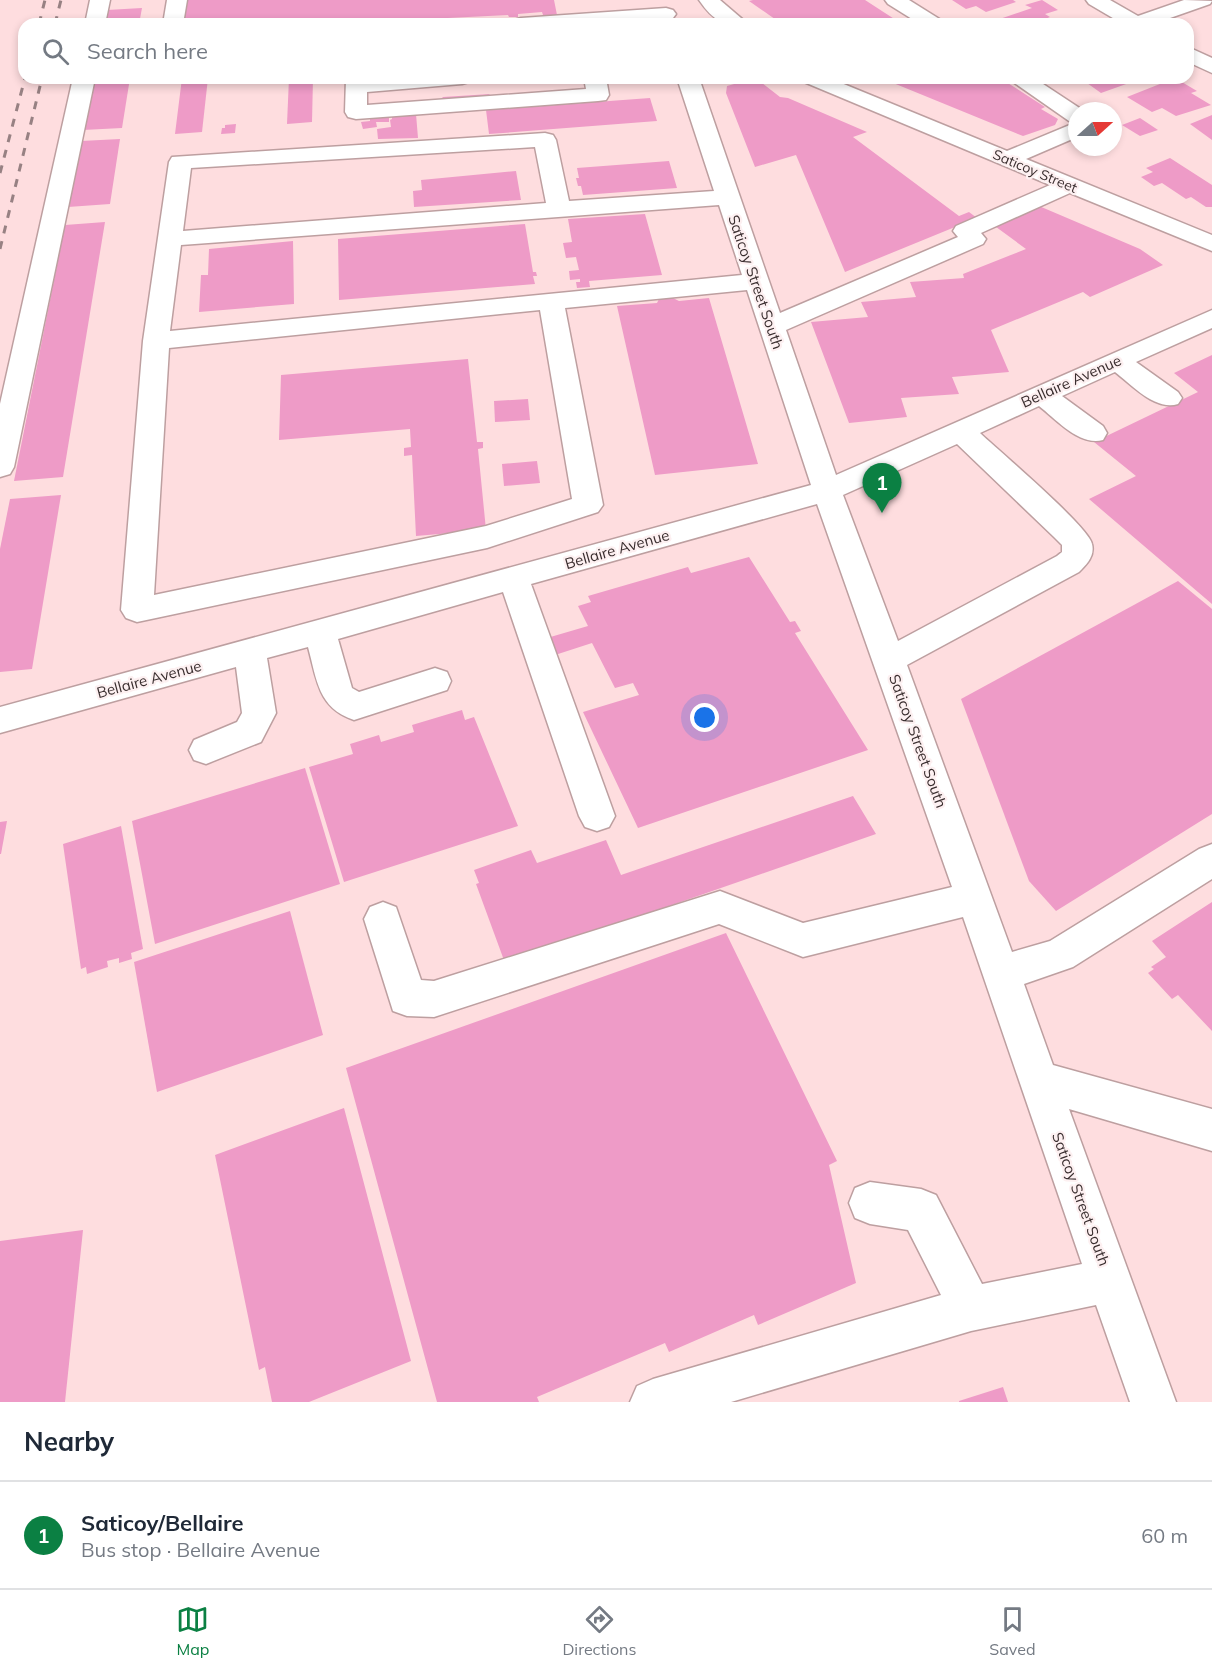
<!DOCTYPE html>
<meta charset="utf-8">
<style>
:root{--surface:#fff;--page:#f2f2f3;--text:#1f2937;--muted:#747a83;--line:#e0e1e3;--accent:#0b8043}
body{margin:0;font-family:Mulish,sans-serif;background:var(--page);color:var(--text)}
.compass{position:absolute;left:1068px;top:102px;width:54px;height:54px;border-radius:50%;background:var(--surface);box-shadow:0 3px 9px #0003;rotate:69deg}
.you{position:absolute;left:705px;top:718px;width:21px;height:21px;margin:-15px;border:4px solid #fff;border-radius:50%;background:#1a73e8;box-shadow:0 0 0 9px #1a73e833}
.badge{display:grid;place-items:center;width:39px;height:39px;border-radius:50%;background:var(--accent);color:#fff;font-size:20px;font-weight:700}
.pin{position:absolute;translate:-50% -50px;filter:drop-shadow(0 2px 3px #0008)}
.pin::after{content:'';position:absolute;top:32px;width:21px;height:18px;background:inherit;clip-path:polygon(0 0,100% 0,50% 100%)}
.list{margin:0;padding:0;list-style:none}
h2{display:flex;justify-content:space-between;align-items:center;height:78px;margin:0;padding:0 24px;font-size:26px}
h2 small{font-size:20px;font-weight:400;color:var(--muted)}
.list li{display:grid;grid-template-columns:39px 1fr auto;gap:18px;align-items:center;box-sizing:border-box;height:108px;padding:0 24px;border-top:2px solid var(--line)}
.list b{display:block;font-size:22px;white-space:nowrap}
.list p{margin:0;font-size:20px;white-space:nowrap;color:var(--muted)}
.list em{font-size:20px;font-style:normal;color:var(--muted)}
.icon{flex:none;width:33px;height:33px;fill:none;stroke:currentColor;stroke-width:2;stroke-linecap:round;stroke-linejoin:round}
.map{position:relative;flex:none;width:1212px;height:1402px;overflow:hidden}
.search{position:absolute;background:var(--surface);box-shadow:0 3px 9px #0003;left:18px;right:18px;top:18px;height:66px;display:flex;align-items:center;gap:15px;box-sizing:border-box;padding:0 21px;border-radius:18px;color:var(--muted);font-size:22px}
.sheet{height:186px;background:var(--surface)}
nav{display:flex;justify-content:space-around;align-items:center;box-sizing:border-box;height:84px;border-top:2px solid var(--line);background:var(--surface);font-size:16px;color:var(--muted)}
nav a{display:grid;justify-items:center;gap:3px}
nav .on{color:var(--accent)}
.map>svg:first-child{display:block}
</style>
<div class="map">
<svg width="1212" height="1402" viewBox="0 0 1212 1402">
<rect width="100%" height="100%" fill="#fedddf"/>
<g fill="#ee9bc7">
<polygon points="184,0 554,0 557,15 543,15 542,12 518,14 518,17 509,17 508,15 448,18 448,21 428,24 181,24"/>
<polygon points="753,0 865,0 902,24 782,24 749,1"/>
<polygon points="952,0 1013,0 1016,2 986,12 976,6 966,9"/>
<polygon points="1042,0 1058,10 1045,14 1050,17 1045,19 1053,24 985,24 1032,8 1025,5"/>
<polygon points="142,8 139,24 105,24 107,10"/>
<polygon points="94,78 130,78 122,128 83,130"/>
<polygon points="182,78 208,78 202,132 175,134"/>
<polygon points="289,78 313,78 312,122 287,124"/>
<polygon points="881,78 1000,78 1045,107 1041,109 1058,119 1055,125 1023,136"/>
<polygon points="1080,78 1143,78 1101,93"/>
<polygon points="1175,78 1197,91 1191,93 1211,105 1176,116 1162,108 1152,112 1127,97"/>
<polygon points="752,79 762,83 780,97 788,98 867,132 853,137 959,216 969,212 977,218 845,272 796,155 755,167 726,93 727,86"/>
<polygon points="490,94 482,101 436,104 443,97"/>
<polygon points="650,98 657,121 489,134 486,110"/>
<polygon points="416,114 418,138 378,139 377,129 391,127 390,120 392,119 392,116"/>
<polygon points="1212,115 1212,140 1190,124"/>
<polygon points="389,116 389,122 376,122 377,127 363,129 361,122 370,121 370,117"/>
<polygon points="1140,118 1158,130 1140,136 1122,125"/>
<polygon points="236,124 235,133 221,134 222,128 225,128 225,125"/>
<polygon points="120,139 110,204 68,207 81,141"/>
<polygon points="1170,158 1212,185 1212,207 1206,207 1191,197 1186,199 1162,183 1154,186 1141,177 1153,172 1146,168"/>
<polygon points="669,161 677,188 583,195 581,186 578,186 576,178 579,178 577,168"/>
<polygon points="516,171 521,200 414,207 413,191 422,190 421,180"/>
<polygon points="1039,206 1140,249 1163,265 1090,297 1083,292 991,330 1009,372 952,377 959,394 901,398 907,417 849,423 811,322 868,317 861,302 916,297 910,282 964,278 963,274 1026,249 992,224"/>
<polygon points="645,214 662,275 589,281 590,287 577,288 576,282 580,282 580,279 570,280 569,271 579,270 576,257 566,258 563,243 572,242 568,219"/>
<polygon points="105,222 63,477 14,481 65,225"/>
<polygon points="525,224 533,272 536,272 537,276 533,276 535,284 339,300 338,239"/>
<polygon points="293,241 294,304 199,312 201,275 208,275 209,249"/>
<polygon points="673,298 679,301 709,298 758,464 655,475 617,306 657,303 659,299"/>
<polygon points="1212,355 1212,604 1089,499 1136,476 1094,442 1198,392 1174,373"/>
<polygon points="468,359 477,442 483,442 483,448 478,449 486,530 416,536 412,455 404,456 404,448 411,447 410,429 279,440 281,375"/>
<polygon points="528,399 530,420 495,422 494,401"/>
<polygon points="537,461 540,483 504,486 502,464"/>
<polygon points="61,495 32,669 0,672 0,549 10,499"/>
<polygon points="749,557 790,622 795,621 801,631 795,633 868,750 638,828 583,712 639,695 633,683 615,688 592,643 555,655 547,638 588,626 578,606 591,602 588,596 688,567 691,573"/>
<polygon points="1178,581 1212,609 1212,814 1056,911 1029,881 961,699"/>
<polygon points="462,710 465,720 474,717 518,826 344,882 309,767 353,754 350,744 379,735 381,742 414,732 412,725"/>
<polygon points="305,768 340,884 155,944 132,821"/>
<polygon points="853,796 876,834 505,963 476,884 479,883 474,870 531,850 537,863 606,840 621,875"/>
<polygon points="7,821 1,854 0,854 0,822"/>
<polygon points="121,826 143,949 131,953 132,959 119,963 119,958 107,961 108,967 87,974 86,967 81,969 63,844"/>
<polygon points="1212,902 1212,1031 1178,995 1172,999 1148,973 1154,969 1151,967 1166,957 1152,941"/>
<polygon points="290,911 323,1035 157,1092 134,962"/>
<polygon points="726,933 837,1161 829,1165 856,1283 758,1325 754,1315 669,1352 665,1343 537,1397 539,1402 437,1402 346,1068"/>
<polygon points="344,1108 411,1361 309,1402 272,1402 265,1367 259,1370 215,1155"/>
<polygon points="83,1230 65,1402 0,1402 0,1241"/>
<polygon points="1003,1387 1008,1402 959,1402 959,1401"/>
</g>
<g fill="none" stroke-linecap="round" stroke-linejoin="round">
<defs>
<g id="minor">
<polygon points="90,0 110,0 105,24 85,24"/>
<polygon points="167,0 187,0 183,24 163,24"/>
<path d="M699,0H720L748,24C722,24 715,23 699,0Z"/>
<polygon points="885,0 909,0 941,20 944,24 920,24 888,4"/>
<polygon points="1086,0 1110,0 1138,16 1184,0 1212,1 1210,4 1153,24 1123,24 1089,4"/>
<polygon points="666,8 673,10 676,14 673,18 608,24 511,24 514,20 521,18"/>
<polygon points="1188,47 1212,58 1212,73 1188,62"/>
<polygon points="73,78 95,78 14,467 10,474 0,477 0,404"/>
<polygon points="346,78 473,78 469,82 462,84 367,92 367,105 586,89 584,78 606,78 609,95 606,100 598,101 356,119 348,117 345,112"/>
<path d="M677,78H699L780,313L958,237L953,231L956,226L1050,185L804,82L800,78H829L1007,151L1077,122L1069,121L1013,82L1009,78H1034L1084,111H1077V137L1026,159L1212,235V251L1070,193L981,233L986,239L983,244L786,330L836,475L1212,310V328L1136,362L1178,392L1182,398L1178,404C1155,411 1132,385 1115,372L1062,396L1103,426L1107,433L1103,440C1079,446 1057,420 1039,406L980,433C998,450 1089,527 1092,544C1095,556 1087,564 1079,572L907,665L1012,952L1050,941L1199,849L1212,844V879L1073,967L1024,984L1053,1065L1212,1109V1151L1069,1109L1176,1402H1130L1096,1305L971,1331L731,1402H630L637,1386L653,1379L941,1295L908,1230L870,1224L855,1218L849,1203L855,1188L870,1182L921,1189L936,1195L982,1284L1082,1264L963,917L803,957L719,924L434,1017L407,1016L393,1011L364,919L370,907L383,902L396,907L421,980L434,981L720,891L803,923L952,887L817,504L531,584L615,816L609,827L597,831L585,827L579,816L503,592L338,639L352,688L359,692L435,668L447,672L451,681L447,690L354,720C318,708 317,680 308,647L267,658L276,713L261,742L206,764L194,760L189,750L194,740L237,722L242,713L236,667L0,733V707L811,485L747,290L565,308L603,505L598,512L487,548L137,622L126,618L121,610L143,341L169,162L172,157L545,133L553,135L556,140L569,201L714,191ZM535,147L546,203L183,231L191,168ZM719,205L742,275L170,331L181,245ZM540,310L572,499L486,526L154,595L169,348ZM957,444L1054,537L1062,545V552L1057,556L898,641L843,495Z"/>
</g>
</defs>
<use href="#minor" stroke="#bd9fa0" stroke-width="3"/>
<use href="#minor" fill="#fff" fill-rule="evenodd"/>
<g stroke="#978183" stroke-width="3" stroke-dasharray="8 8" stroke-linecap="butt">
<polyline points="39,24 45,0"/>
<polyline points="55,24 61,0"/>
<polyline points="0,173 25,78"/>
<polyline points="0,249 42,78"/>
</g>
</g>
<g text-anchor="middle" dominant-baseline="central" stroke-width="4.5" stroke-linejoin="round" paint-order="stroke">
<g font-size="14" fill="#392d2e" stroke="#fdf0f1">
<text transform="translate(1035 171) rotate(23)">Saticoy Street</text>
</g>
<g font-size="15" fill="#392d2e" stroke="#fdf0f1">
<text transform="translate(756 282) rotate(71)">Saticoy Street South</text>
<text transform="translate(1071 381) rotate(-24)">Bellaire Avenue</text>
<text transform="translate(617 549) rotate(-16)">Bellaire Avenue</text>
<text transform="translate(149 679) rotate(-15)">Bellaire Avenue</text>
<text transform="translate(918 741) rotate(70)">Saticoy Street South</text>
<text transform="translate(1081 1199) rotate(70)">Saticoy Street South</text>
</g>
</g>
</svg>
<svg class="compass" viewBox="-18 -18 36 36"><path d="M0-13l5 13h-10z" fill="#e53935"/><path d="M0 13l5-13h-10z" fill="#747a83"/></svg>
<div class="you"></div>
<div class="pin badge" style="left:882px;top:513px">1</div>
<div class="search"><svg class="icon" aria-label="search" viewBox="0 0 24 24"><circle cx="10" cy="10" r="6"/><path d="M15 15l6 6"/></svg>Search here</div>
</div>
<section class="sheet">
<h2>Nearby<small></small></h2>
<ul class="list">
<li><span class="badge">1</span><div><b>Saticoy/Bellaire</b><p>Bus stop · Bellaire Avenue</p></div><em>60 m</em></li>
</ul>
</section>
<nav>
<a class="on"><svg class="icon" aria-label="map" viewBox="0 0 24 24"><path d="M3 6l6-2 6 2 6-2v14l-6 2-6-2-6 2zM9 4v14M15 6v14"/></svg>Map</a>
<a><svg class="icon" aria-label="directions" viewBox="0 0 24 24"><path d="M12 3l9 9-9 9-9-9zM9 14v-3h6M13 9l2 2-2 2"/></svg>Directions</a>
<a><svg class="icon" aria-label="saved" viewBox="0 0 24 24"><path d="M7 4h10v16l-5-4-5 4z"/></svg>Saved</a>
</nav>
